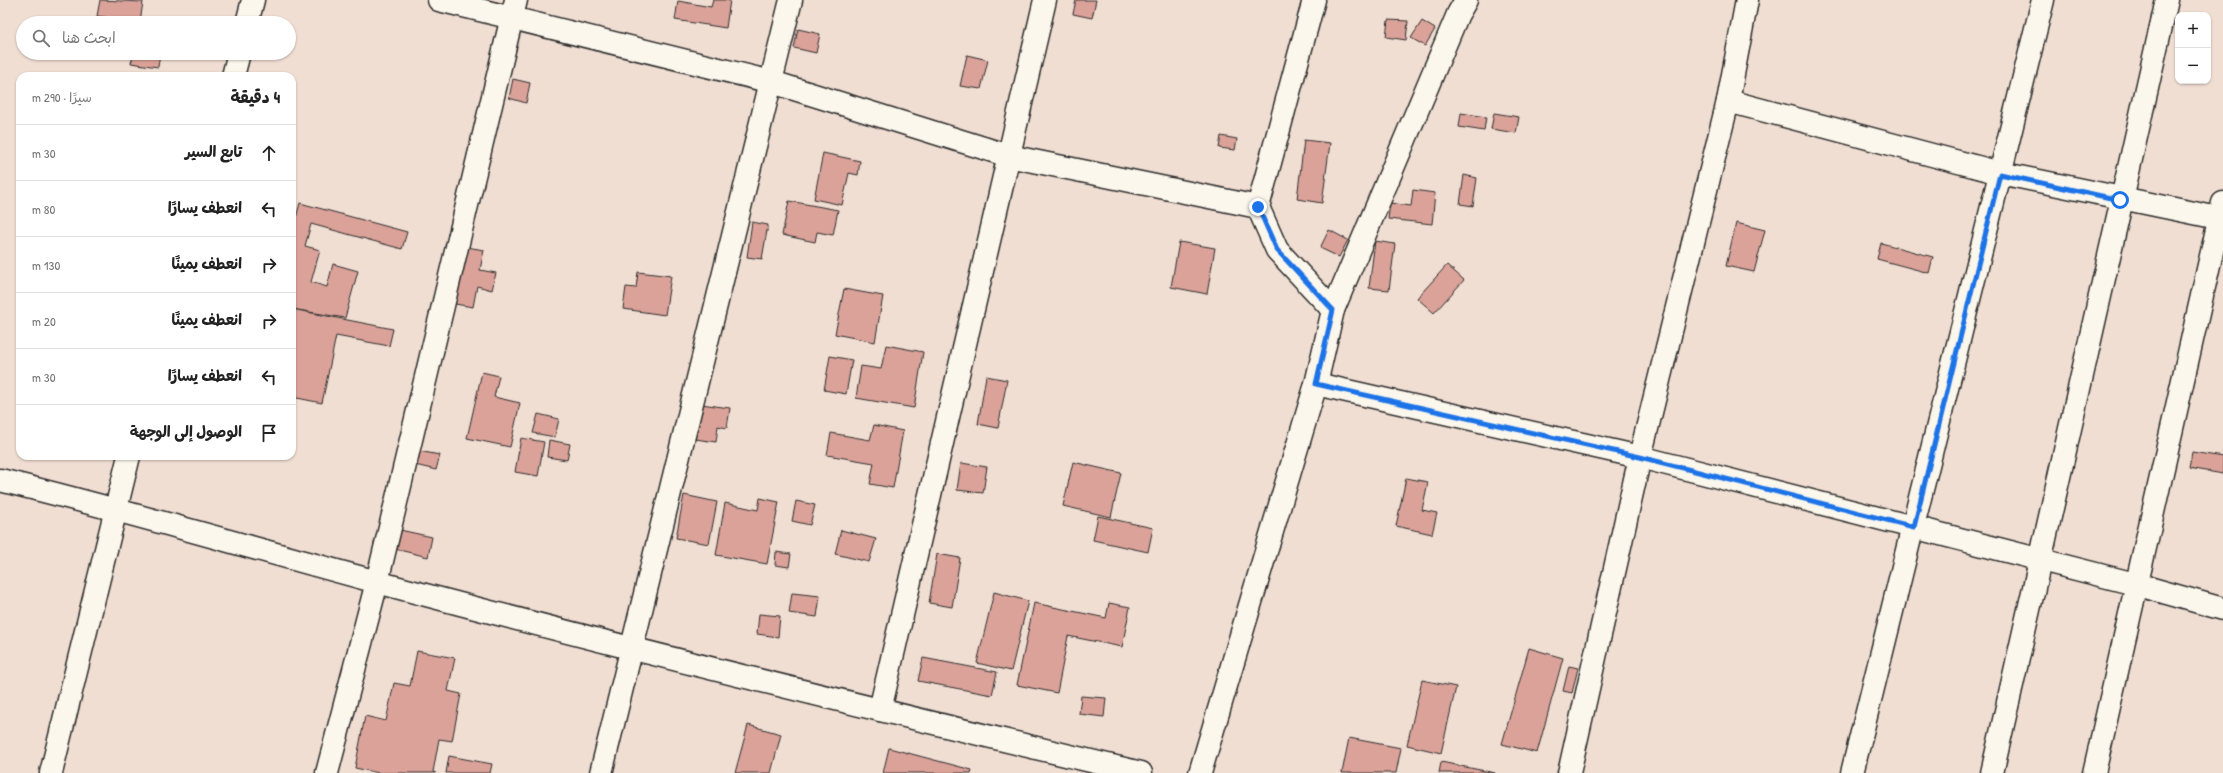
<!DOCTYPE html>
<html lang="ar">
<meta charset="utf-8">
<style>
:root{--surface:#fff;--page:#f2f2f2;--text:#222;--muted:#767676;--line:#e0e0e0}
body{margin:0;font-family:"Patrick Hand","Playpen Sans Arabic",sans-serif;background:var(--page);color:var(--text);direction:rtl}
.controls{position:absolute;right:12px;top:12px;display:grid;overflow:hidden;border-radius:8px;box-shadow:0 1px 3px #0004}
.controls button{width:36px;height:36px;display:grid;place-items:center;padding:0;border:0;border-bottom:1px solid var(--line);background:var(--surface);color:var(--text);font:20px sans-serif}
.stop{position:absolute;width:12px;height:12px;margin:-9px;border:3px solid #1a73e8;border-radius:50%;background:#fff}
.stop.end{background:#1a73e8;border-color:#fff;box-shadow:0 1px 4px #0008}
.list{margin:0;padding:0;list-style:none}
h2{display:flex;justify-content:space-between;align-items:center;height:52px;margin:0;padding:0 16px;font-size:17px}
h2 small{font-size:13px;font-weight:400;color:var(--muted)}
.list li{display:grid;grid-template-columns:26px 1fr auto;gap:12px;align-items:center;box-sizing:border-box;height:56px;padding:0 16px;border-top:1px solid var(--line)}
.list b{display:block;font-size:15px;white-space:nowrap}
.list em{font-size:13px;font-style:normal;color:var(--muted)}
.icon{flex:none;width:22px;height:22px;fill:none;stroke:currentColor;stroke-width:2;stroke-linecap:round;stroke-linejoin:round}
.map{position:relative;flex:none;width:2223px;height:773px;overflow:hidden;direction:ltr}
.search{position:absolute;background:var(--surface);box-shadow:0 1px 3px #0004;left:16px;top:16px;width:280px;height:44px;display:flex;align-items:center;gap:10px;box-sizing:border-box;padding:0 14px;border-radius:22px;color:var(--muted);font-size:15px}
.panel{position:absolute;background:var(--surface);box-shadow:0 1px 3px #0004;left:16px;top:72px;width:280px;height:388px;border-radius:12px;direction:rtl}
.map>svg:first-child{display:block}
</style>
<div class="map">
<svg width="2223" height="773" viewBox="0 0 2223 773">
<rect width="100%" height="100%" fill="#f1ded3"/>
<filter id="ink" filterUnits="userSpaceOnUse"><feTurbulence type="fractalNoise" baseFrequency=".025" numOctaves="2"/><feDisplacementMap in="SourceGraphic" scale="8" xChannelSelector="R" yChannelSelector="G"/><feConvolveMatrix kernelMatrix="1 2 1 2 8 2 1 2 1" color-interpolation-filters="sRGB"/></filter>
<g filter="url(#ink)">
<g fill="#dba299" stroke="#2b2b2b">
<polygon points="100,0 143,2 140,22 97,16"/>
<polygon points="713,0 730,0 726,28 675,20 678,1 711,7"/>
<polygon points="1076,0 1096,0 1092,18 1073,14"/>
<polygon points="1388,20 1408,21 1406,40 1386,37"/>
<polygon points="1422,21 1435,29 1425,46 1411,38"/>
<polygon points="798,29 820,34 816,53 794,48"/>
<polygon points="134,53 160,53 158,67 131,63"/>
<polygon points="967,55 988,60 981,89 960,86"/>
<polygon points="513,79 530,83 526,103 509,98"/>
<polygon points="1461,113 1486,117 1484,131 1459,127"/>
<polygon points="1494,113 1519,117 1516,133 1491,129"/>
<polygon points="1221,136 1237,139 1235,150 1219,148"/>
<polygon points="1304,140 1330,143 1322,203 1297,199"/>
<polygon points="823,153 860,161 858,175 849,173 842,205 814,199"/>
<polygon points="1464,175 1477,178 1473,206 1460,204"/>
<polygon points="1413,190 1435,193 1432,224 1388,219 1390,203 1411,206"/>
<polygon points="789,201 838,210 833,235 817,232 815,242 782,235"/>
<polygon points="300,203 407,232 402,249 311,224 305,246 320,250 311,282 327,287 333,264 358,271 345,318 292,309 292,233"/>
<polygon points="752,222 768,225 762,259 747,257"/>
<polygon points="1736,223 1765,230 1754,272 1726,266"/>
<polygon points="1329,230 1348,240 1339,257 1320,248"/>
<polygon points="1375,241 1395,244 1389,290 1369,288"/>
<polygon points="1179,242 1215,248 1207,294 1171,287"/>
<polygon points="1881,243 1933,257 1929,273 1877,259"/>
<polygon points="467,247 484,250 480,270 496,273 492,290 477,286 473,307 455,304"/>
<polygon points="1447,265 1464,280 1434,313 1417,298"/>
<polygon points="638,272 671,276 665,315 623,309 626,287 636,288"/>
<polygon points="844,289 883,296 875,342 835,334"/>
<polygon points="292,309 393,329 389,346 336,336 322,403 292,397"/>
<polygon points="886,345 923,352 914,408 856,398 861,366 881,369"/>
<polygon points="830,356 852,360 846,394 824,390"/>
<polygon points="482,372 499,376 494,397 520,403 510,447 467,438"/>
<polygon points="986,376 1007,380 998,428 978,424"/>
<polygon points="701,404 730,408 727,428 718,426 716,442 695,439"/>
<polygon points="538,414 559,419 555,437 533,433"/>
<polygon points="874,425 903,431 893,488 870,484 874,463 827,455 831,433 870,440"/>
<polygon points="521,438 544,442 538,476 515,472"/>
<polygon points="549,440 570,444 567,460 547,457"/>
<polygon points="418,451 440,455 436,470 415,465"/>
<polygon points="2192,452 2223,457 2223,474 2189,468"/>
<polygon points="1073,462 1121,473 1111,517 1063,506"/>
<polygon points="961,463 987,467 983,493 957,490"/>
<polygon points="1406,478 1428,482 1422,510 1437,513 1432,534 1396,526"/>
<polygon points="684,495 717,502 709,544 676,538"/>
<polygon points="760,498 779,502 767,564 716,555 725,503 758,510"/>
<polygon points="796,501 815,505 810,525 792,521"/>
<polygon points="1098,516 1153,528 1148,552 1093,540"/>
<polygon points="400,530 432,537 428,557 395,549"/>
<polygon points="841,530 876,539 869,562 835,554"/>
<polygon points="776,552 791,554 789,567 775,565"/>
<polygon points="937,554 960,558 952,607 929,603"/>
<polygon points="994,592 1028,601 1011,671 977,663"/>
<polygon points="792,593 820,596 817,617 789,613"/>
<polygon points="1034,603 1106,618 1109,603 1130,607 1122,647 1068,636 1057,693 1017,685"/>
<polygon points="759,614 780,616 778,637 757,634"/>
<polygon points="1529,648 1563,658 1537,753 1502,744"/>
<polygon points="417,651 455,658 448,691 461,694 452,741 439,739 433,772 436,773 379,773 355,768 365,716 386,721 394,683 410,686"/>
<polygon points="923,658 997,672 992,695 918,681"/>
<polygon points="1569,666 1578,668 1572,693 1563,691"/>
<polygon points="1422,680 1456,687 1441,753 1407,745"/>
<polygon points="1081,696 1106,698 1104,717 1079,714"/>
<polygon points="748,725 781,734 771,773 735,773"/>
<polygon points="1349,738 1401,748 1396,773 1342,773"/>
<polygon points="889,748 972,770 971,773 883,773"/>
<polygon points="449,756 492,764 490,773 446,773"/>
<polygon points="1441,762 1495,773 1439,773"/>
</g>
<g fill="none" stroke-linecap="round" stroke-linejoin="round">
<defs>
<g id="minor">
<polyline points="439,0 772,82 1009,156 1258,207 1277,250 1333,310"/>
<polyline points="247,23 253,0"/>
<polyline points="233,76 239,53"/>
<polyline points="1728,101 2000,173 2223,219"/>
<polyline points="1258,207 1314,0"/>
<polyline points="1316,384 1640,457 2135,584 2223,609"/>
<path d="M0,480C127,511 251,548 377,582C630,650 885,712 1141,773"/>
<polyline points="880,710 1045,0"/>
<polyline points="51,773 129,456"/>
<polyline points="327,773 377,582 516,0"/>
<polyline points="601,773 791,0"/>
<polyline points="1200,773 1316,384 1333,310 1458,14 1466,0"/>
<polyline points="1569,773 1640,457 1728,101 1747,0"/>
<polyline points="1852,773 2043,0"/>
<path d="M1992,773C2052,516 2107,257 2167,0"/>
<polyline points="2094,773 2223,203"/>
</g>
</defs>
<use href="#minor" stroke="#2b2b2b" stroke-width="25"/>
<use href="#minor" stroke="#fbf7ec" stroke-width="22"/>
</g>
</g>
<g fill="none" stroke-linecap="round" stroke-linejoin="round" filter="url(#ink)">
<polyline stroke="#1a73e8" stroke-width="5" points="1258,207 1277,250 1333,310 1316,384 1640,457 1914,527 2000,174 2120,200"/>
</g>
</svg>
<div class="controls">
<button>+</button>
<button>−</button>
</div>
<div class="stop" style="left:2120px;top:200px"></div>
<div class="stop end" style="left:1258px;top:207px"></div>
<div class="search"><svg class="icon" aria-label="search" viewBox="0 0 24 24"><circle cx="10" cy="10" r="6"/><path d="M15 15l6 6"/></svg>ابحث هنا</div>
<section class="panel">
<h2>4 دقيقة<small>سيرًا · 290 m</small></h2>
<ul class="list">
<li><svg class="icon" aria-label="ahead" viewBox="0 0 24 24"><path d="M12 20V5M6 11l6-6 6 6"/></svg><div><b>تابع السير</b></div><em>30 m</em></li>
<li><svg class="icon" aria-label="left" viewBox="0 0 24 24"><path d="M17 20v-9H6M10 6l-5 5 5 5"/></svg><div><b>انعطف يسارًا</b></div><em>80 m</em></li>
<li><svg class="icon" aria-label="right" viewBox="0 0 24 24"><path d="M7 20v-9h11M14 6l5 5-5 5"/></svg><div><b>انعطف يمينًا</b></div><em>130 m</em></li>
<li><svg class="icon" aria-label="right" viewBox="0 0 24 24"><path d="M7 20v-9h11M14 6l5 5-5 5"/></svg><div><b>انعطف يمينًا</b></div><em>20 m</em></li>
<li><svg class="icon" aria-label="left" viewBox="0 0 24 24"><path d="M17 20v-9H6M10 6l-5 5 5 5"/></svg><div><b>انعطف يسارًا</b></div><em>30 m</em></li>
<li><svg class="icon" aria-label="arrive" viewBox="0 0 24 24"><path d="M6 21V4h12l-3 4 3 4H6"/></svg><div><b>الوصول إلى الوجهة</b></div></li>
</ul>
</section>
</div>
